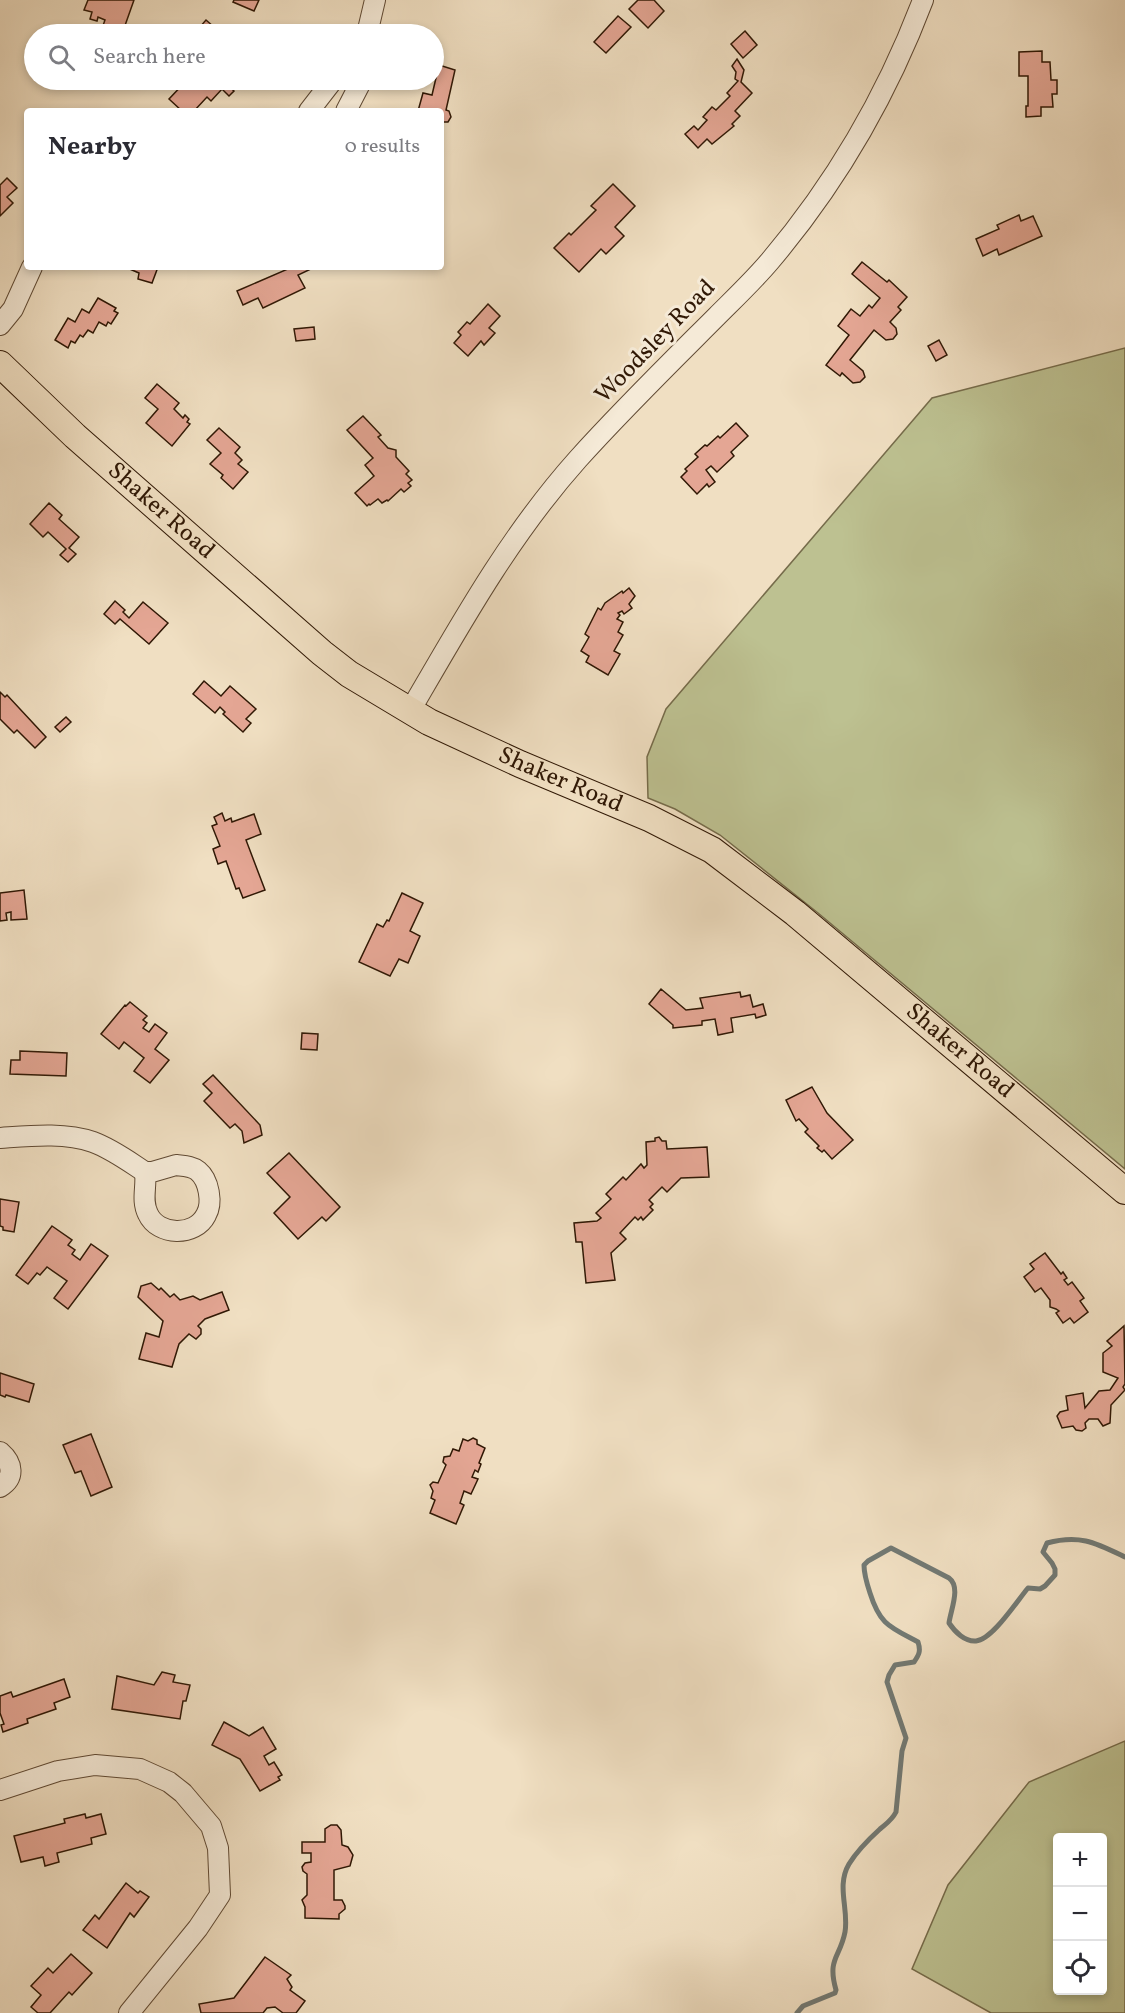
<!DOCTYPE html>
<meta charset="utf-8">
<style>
:root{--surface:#fff;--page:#f2f2f3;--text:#2b2b33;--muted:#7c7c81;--line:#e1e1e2}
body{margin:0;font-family:Vollkorn,serif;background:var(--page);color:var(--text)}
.controls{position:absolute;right:18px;bottom:18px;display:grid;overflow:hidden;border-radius:6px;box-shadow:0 3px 9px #0003}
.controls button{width:54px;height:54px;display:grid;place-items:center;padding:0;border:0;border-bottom:2px solid var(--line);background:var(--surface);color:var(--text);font:30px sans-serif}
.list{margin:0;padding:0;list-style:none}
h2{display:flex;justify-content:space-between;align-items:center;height:78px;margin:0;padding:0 24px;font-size:26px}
h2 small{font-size:20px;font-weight:400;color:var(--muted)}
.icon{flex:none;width:33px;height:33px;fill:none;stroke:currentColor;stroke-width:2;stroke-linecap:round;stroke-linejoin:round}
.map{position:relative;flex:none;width:1125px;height:2013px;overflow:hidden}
.search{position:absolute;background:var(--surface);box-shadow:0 3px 9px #0003;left:24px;top:24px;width:420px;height:66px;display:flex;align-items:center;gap:15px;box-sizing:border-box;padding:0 21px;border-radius:33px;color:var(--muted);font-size:22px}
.panel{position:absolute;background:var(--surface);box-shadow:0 3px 9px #0003;left:24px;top:108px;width:420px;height:162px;border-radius:6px}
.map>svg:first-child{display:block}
</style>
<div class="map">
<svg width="1125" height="2013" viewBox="0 0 1125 2013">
<rect width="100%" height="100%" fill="#f0dfc2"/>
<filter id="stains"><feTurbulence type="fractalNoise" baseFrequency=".00333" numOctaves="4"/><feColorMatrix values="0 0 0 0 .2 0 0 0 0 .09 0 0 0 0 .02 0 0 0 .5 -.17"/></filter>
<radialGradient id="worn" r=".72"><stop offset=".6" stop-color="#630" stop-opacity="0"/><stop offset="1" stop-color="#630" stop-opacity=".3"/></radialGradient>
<g fill="#bdc191" stroke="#766c4b" stroke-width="1.5" fill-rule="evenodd">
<polygon points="1125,348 1125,1169 818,913 720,835 675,809 648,798 647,757 666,709 932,398"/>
<path d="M1125,1741V2013H991L912,1969L948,1885L1029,1782ZM1058,1838H1102V1990H1058Z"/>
</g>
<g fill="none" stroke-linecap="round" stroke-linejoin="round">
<path stroke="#727973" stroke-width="5" d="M797,2013L803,2006L835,1993L836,1990C827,1958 840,1958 845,1932C849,1909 836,1886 849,1864C857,1851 869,1839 880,1829C887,1823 892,1820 896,1812L902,1751L906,1738L887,1682L889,1675L895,1665L914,1662C919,1655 921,1651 918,1642C890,1627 880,1625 870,1593C867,1584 864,1575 864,1565L868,1561L891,1548L949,1578C961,1587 951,1609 949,1623C955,1632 965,1642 976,1641C992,1640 1017,1601 1028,1588L1040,1589L1045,1586L1055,1575V1569L1052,1563L1043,1552L1047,1543C1080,1534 1096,1543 1125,1557"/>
</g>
<g fill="#e4a694" stroke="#301805" stroke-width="1.5">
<polygon points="88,0 134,0 122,34 100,34 105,20 98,17 97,21 90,19 92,12 84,10"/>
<polygon points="234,0 259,0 254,11 233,2"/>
<polygon points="638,0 654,0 664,11 648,28 629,9"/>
<polygon points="618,16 631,27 606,53 594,42"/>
<polygon points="206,20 214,27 208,34 199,28"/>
<polygon points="745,31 757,45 743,58 731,44"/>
<polygon points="1042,51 1042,62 1050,62 1051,80 1057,80 1057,94 1052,94 1053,107 1041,107 1041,116 1026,117 1026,106 1028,106 1028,76 1019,76 1019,52"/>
<polygon points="737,59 744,70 741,82 752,93 735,111 740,116 732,124 734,126 712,144 707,139 698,148 685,134 694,126 698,130 707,120 703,117 712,107 716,110 730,96 727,93 738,81 735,79 736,72 732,66"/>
<polygon points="439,65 455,70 446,110 449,111 451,117 448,122 442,122 441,125 441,111 418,111 423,93 432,95"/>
<polygon points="187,80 232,80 227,85 234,91 229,96 222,89 211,101 207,97 194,111 182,111 169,99"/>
<polygon points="7,178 17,188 7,197 13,203 0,216 0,185"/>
<polygon points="613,184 635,206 615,227 624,236 606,254 601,249 579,272 554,248 569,233 571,235 596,210 591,206"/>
<polygon points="1019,215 1021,221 1033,216 1042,236 999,255 997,249 983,256 976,239 999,229 997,225"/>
<polygon points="862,262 887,282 889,280 907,297 898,307 901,310 890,322 896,328 897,334 893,339 886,340 874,330 850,360 863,371 865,377 860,382 853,383 842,373 840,376 826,365 849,335 838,326 851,309 860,316 869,305 872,308 880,298 852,274"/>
<polygon points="125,267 158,267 152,283 138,279 139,273"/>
<polygon points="287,267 310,267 311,269 298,275 305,288 263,308 258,298 243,305 237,291 288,269"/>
<polygon points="98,298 116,308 114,311 118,313 111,324 108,322 106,326 99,322 93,333 88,330 83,337 80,335 75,343 71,341 68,348 55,340 68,318 75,322 82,309 89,313"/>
<polygon points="488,304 500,316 489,328 495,333 484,345 481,341 468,356 454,343 461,335 458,332 467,322 470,324"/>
<polygon points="314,327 315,339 296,341 294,329"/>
<polygon points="939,340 947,355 936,361 928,346"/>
<polygon points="157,384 179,403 174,409 183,418 185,415 189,419 187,422 190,424 172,446 146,423 158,409 145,398"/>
<polygon points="363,416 381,435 378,437 388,448 396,450 396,457 409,471 406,474 412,480 408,483 411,486 404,492 401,489 388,501 387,500 382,503 378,499 370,505 369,504 367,506 355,493 374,476 365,465 373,458 347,430"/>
<polygon points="736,423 748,436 731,452 734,456 717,472 711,466 706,470 715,482 709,487 707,484 697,494 681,477 687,471 685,469 698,457 695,454 705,445 707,446 718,436 720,438"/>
<polygon points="219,428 240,447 235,453 242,460 238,464 248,472 233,489 221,478 223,475 210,464 221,453 207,440"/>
<polygon points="49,503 62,515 59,519 79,537 69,548 76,554 68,562 60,555 66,549 48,532 43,537 30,524"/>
<polygon points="629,588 635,596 629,604 632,608 624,614 622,611 618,613 620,615 617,619 623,622 618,632 623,635 614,651 620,654 608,675 586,662 589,656 581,651 589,637 585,634 598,608 601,610 605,603 622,591 623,593"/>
<polygon points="115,601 125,610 123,612 129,618 143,602 168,623 149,644 120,619 115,624 104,614"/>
<polygon points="204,681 221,696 230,686 256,709 246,719 251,723 243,732 223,714 225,712 220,707 215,713 193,694"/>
<polygon points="0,692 5,697 7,695 46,737 35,748 17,730 14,733 0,719"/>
<polygon points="66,717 71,722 60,732 55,727"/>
<polygon points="222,813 225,821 231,818 232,822 254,814 261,834 246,840 265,890 243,898 239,888 236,889 226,861 218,864 213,849 220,846 212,826 217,824 214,817"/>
<polygon points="24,890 27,919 11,920 11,912 6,913 7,920 0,921 0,893"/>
<polygon points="402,893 423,903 410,931 420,936 408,963 399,959 390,976 359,962 377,924 383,927 387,920 389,921"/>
<polygon points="661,989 686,1010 703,1008 700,998 740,992 741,997 750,995 753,1007 763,1004 766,1015 756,1018 755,1014 731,1018 733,1032 718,1035 715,1019 702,1021 702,1025 673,1028 673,1025 649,1004"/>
<polygon points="130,1002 147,1016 143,1020 147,1023 143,1028 149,1032 155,1024 167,1033 155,1049 169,1060 150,1083 134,1071 144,1058 124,1042 119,1049 101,1034 125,1005 126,1006"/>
<polygon points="302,1033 318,1034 317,1050 301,1049"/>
<polygon points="20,1051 67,1053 66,1076 10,1074 11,1060 20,1060"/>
<polygon points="213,1075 260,1125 262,1135 244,1143 242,1131 235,1124 230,1128 204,1101 212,1093 203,1084"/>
<polygon points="812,1087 827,1113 853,1140 832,1159 824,1150 822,1152 817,1148 819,1146 805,1132 808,1129 799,1119 796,1121 786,1100"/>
<polygon points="659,1137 662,1141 666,1141 667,1149 707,1147 709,1177 681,1178 667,1192 662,1187 649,1200 653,1204 650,1207 653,1210 643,1220 641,1217 638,1220 635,1217 620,1233 626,1239 611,1253 615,1280 586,1283 582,1242 576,1242 574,1223 597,1221 601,1218 596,1213 611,1199 606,1194 623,1177 626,1180 641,1164 644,1168 647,1165 646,1142 655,1141 655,1138"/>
<polygon points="289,1153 340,1207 326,1221 322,1217 298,1239 274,1213 290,1197 267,1173"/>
<polygon points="0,1199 19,1202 14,1232 3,1230 3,1227 0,1226"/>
<polygon points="52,1226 72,1240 68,1245 75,1250 72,1254 80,1260 91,1244 108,1256 68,1309 54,1298 67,1281 47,1267 40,1275 37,1273 28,1284 16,1275"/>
<polygon points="1045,1253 1061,1274 1063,1272 1067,1278 1064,1280 1068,1285 1072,1282 1084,1298 1080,1301 1088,1312 1074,1323 1070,1318 1063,1323 1056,1313 1059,1311 1056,1309 1050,1307 1050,1300 1041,1288 1035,1292 1024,1277 1034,1269 1030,1264"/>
<polygon points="151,1283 159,1290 161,1288 170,1297 174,1294 180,1300 193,1296 200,1300 222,1292 229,1310 205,1319 198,1326 201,1329 201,1334 196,1339 189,1334 179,1344 172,1367 139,1359 146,1333 159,1337 163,1321 138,1297 141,1286"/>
<polygon points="1124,1326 1125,1384 1123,1387 1125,1390 1111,1405 1110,1423 1103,1426 1098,1419 1089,1419 1085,1423 1086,1428 1082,1431 1076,1430 1073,1426 1062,1428 1057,1416 1060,1412 1068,1410 1066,1396 1083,1393 1085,1408 1099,1391 1110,1390 1118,1378 1103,1372 1103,1353 1112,1346 1107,1341"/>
<polygon points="0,1373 34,1384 29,1402 6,1395 5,1397 0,1395"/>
<polygon points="91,1434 112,1487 91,1496 81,1471 75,1473 63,1445"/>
<polygon points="473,1438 477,1440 477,1444 485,1448 479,1463 481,1464 478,1472 475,1470 472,1477 478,1479 471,1494 464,1491 460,1503 464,1505 456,1524 430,1513 435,1500 431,1498 433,1491 430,1485 433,1482 438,1483 446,1465 443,1462 444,1457 450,1456 453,1449 459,1451 463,1439 468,1441"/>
<polygon points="162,1672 175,1675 173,1682 190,1685 186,1701 183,1701 180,1719 112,1709 117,1676 154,1685"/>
<polygon points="64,1679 70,1697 54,1703 56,1709 27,1719 28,1723 3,1732 1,1725 4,1724 0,1713 0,1696 11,1692 13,1697"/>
<polygon points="224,1722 249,1736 263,1727 276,1749 264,1756 269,1765 274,1762 282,1775 278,1777 280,1780 260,1791 240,1759 212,1745"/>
<polygon points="85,1814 86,1818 101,1814 106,1834 91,1838 92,1844 57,1853 59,1862 45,1866 43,1857 21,1862 14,1836 65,1823 64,1819"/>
<polygon points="331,1825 337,1825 341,1830 342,1845 348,1847 353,1855 350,1866 334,1870 334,1900 342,1900 345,1906 345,1909 339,1914 339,1919 305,1918 305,1907 302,1900 307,1895 307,1874 303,1871 302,1867 305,1863 311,1862 311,1853 302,1853 302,1842 325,1842 325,1829"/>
<polygon points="126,1883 138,1893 140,1891 149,1897 134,1917 130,1913 107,1948 83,1930 95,1915 99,1919"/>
<polygon points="71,1954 92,1973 72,1995 69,1992 50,2013 38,2013 31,2007 41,1995 31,1986 48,1968 53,1973"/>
<polygon points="265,1957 291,1975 287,1979 292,1987 290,1990 305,2001 296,2013 283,2013 275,2007 267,2008 263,2013 201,2013 199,2004 234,1998"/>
</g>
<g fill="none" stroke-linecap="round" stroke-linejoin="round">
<defs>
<g id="minor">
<polyline points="367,34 375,0"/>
<polyline points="309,111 333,80"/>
<polyline points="346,111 362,80"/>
<polyline points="0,325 13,309 32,267"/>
<path d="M410,711C461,623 510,535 578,459C622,410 670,363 717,316C735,298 754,280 770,261C836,183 887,95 923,0"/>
<path d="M0,1138C29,1136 64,1132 93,1142C112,1149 128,1161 145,1172"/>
<path d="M176,1165C183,1166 192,1166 198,1171C209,1180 213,1203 206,1215C195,1237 158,1236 148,1214C141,1200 147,1187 145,1172H152Z"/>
<path d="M0,1452C13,1463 15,1478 0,1487"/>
<polyline points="0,1790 58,1771 95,1765 140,1769 169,1782 183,1793 211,1826 218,1848 220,1895 198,1928 129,2013"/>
</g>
<g id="major">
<path id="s1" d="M0,364L75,436L322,653L349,674L429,722L520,764L649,818L712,850L795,913L1125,1191"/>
</g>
</defs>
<use href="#minor" stroke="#604a34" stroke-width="22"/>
<use href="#major" stroke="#301805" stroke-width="28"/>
<use href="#minor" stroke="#f5ead7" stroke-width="20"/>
<use href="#major" stroke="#f0dfc2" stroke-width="26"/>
</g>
<g text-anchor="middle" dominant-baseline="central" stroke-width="6" stroke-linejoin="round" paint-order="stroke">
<g font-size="24" fill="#301805" stroke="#f5ead7">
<text transform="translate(656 342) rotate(-46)">Woodsley Road</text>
<text stroke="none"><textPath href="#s1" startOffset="218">Shaker Road</textPath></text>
<text stroke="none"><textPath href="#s1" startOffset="704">Shaker Road</textPath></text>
<text stroke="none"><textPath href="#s1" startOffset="1190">Shaker Road</textPath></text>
</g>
</g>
<rect width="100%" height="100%" filter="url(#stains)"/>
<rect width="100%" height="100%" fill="url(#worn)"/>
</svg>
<div class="controls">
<button>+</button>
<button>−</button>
<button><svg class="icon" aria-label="locate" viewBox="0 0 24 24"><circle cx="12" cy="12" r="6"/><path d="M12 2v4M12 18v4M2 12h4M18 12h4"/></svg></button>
</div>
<div class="search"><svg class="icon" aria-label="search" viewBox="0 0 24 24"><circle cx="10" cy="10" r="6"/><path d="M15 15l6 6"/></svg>Search here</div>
<section class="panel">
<h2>Nearby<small>0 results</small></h2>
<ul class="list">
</ul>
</section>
</div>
